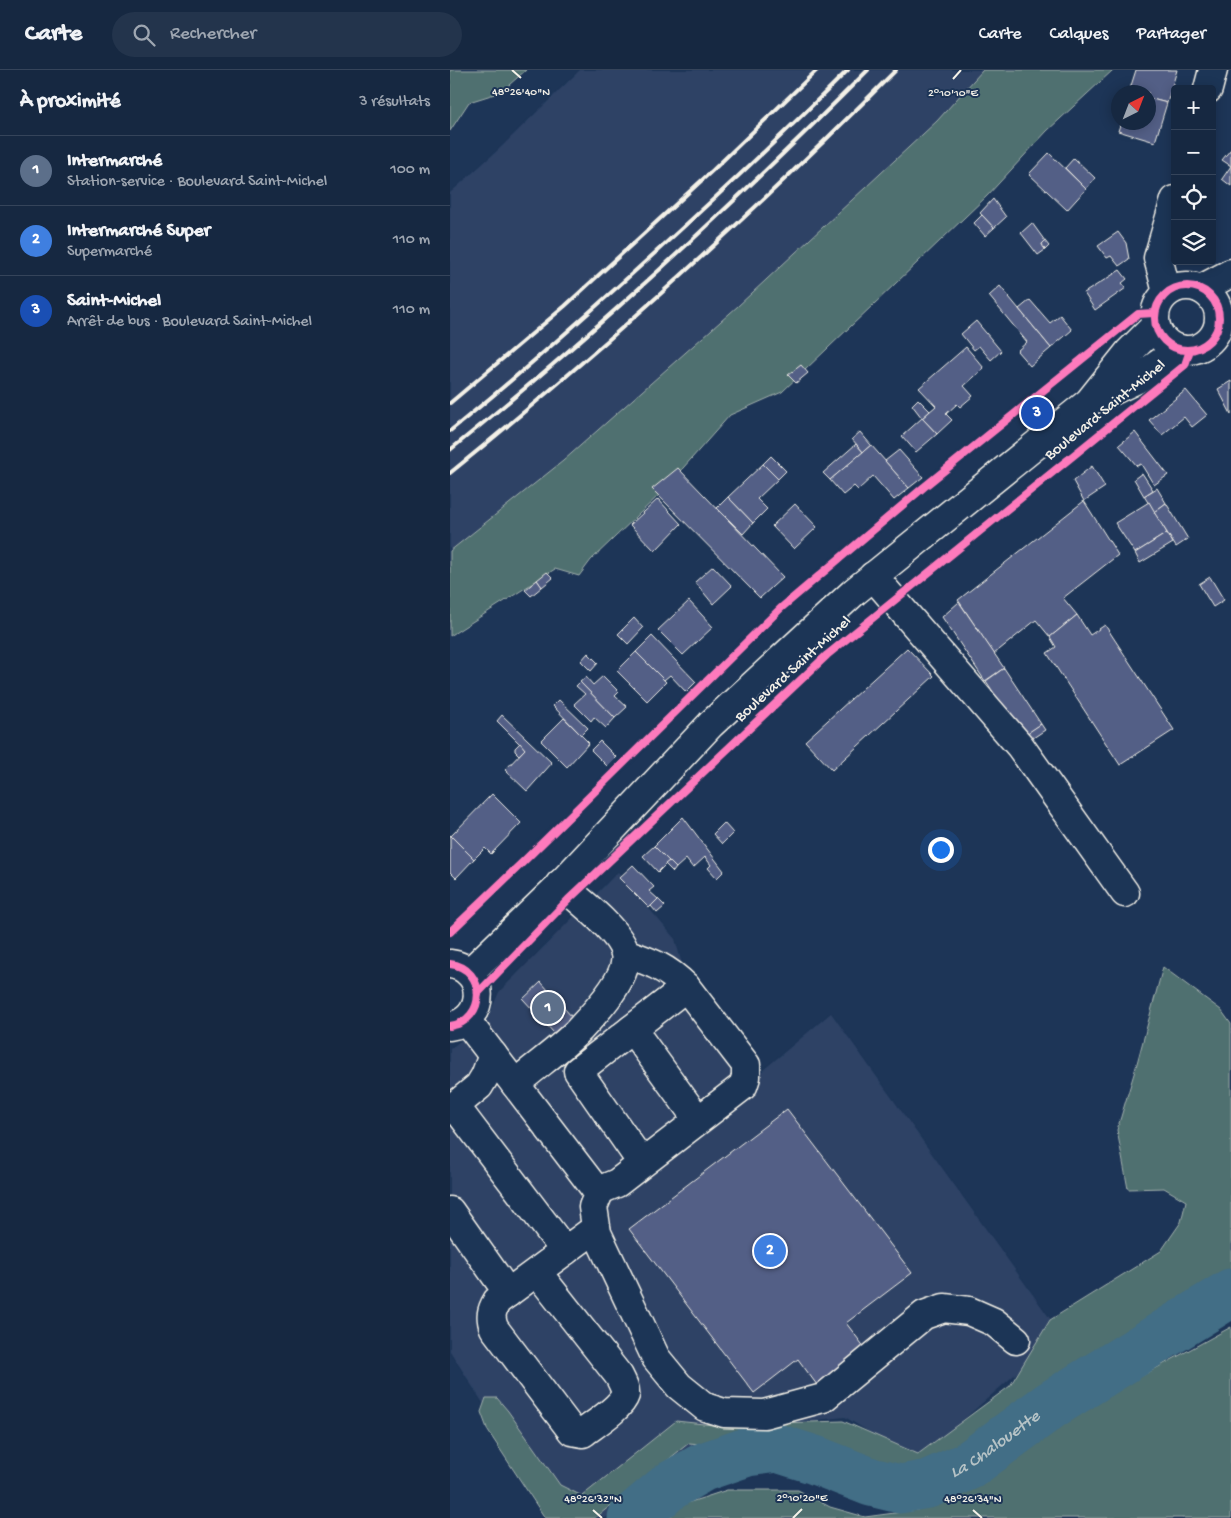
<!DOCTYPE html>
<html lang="fr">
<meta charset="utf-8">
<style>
:root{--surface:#162841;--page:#23344c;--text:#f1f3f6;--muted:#9ea6b1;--line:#35445a;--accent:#ff9aa2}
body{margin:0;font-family:"Gochi Hand",sans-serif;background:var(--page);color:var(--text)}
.controls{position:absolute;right:15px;top:15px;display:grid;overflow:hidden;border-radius:5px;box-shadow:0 2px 12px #0003}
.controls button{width:45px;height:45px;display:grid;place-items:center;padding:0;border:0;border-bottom:1px solid var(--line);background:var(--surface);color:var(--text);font:25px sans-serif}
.compass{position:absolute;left:661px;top:15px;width:45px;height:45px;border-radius:50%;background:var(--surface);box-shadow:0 2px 12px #0003;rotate:42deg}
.you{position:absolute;left:490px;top:779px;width:18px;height:18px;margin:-12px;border:4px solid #fff;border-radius:50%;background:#1a73e8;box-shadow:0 0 0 8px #1a73e833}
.badge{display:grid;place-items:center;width:32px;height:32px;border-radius:50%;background:var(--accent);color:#fff;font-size:16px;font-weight:700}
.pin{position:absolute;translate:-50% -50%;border:2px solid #fff;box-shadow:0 1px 5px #0006}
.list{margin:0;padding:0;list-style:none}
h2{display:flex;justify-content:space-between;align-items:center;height:65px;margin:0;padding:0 20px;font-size:21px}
h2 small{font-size:16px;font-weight:400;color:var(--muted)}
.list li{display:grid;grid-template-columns:32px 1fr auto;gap:15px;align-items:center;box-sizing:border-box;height:70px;padding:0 20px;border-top:1px solid var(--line)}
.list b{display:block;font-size:19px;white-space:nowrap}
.list p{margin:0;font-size:16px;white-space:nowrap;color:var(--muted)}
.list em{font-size:16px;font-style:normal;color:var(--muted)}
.icon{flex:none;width:28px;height:28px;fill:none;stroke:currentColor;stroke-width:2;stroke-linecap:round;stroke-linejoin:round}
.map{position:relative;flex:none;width:781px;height:1448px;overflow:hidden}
header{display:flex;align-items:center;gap:30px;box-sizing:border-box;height:70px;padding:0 25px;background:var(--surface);border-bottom:1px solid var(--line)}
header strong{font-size:24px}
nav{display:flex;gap:28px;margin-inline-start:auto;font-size:18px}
.search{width:350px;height:45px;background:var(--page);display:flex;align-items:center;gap:12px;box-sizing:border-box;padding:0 18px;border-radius:28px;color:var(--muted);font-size:19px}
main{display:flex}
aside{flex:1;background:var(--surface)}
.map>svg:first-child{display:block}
</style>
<header>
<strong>Carte</strong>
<div class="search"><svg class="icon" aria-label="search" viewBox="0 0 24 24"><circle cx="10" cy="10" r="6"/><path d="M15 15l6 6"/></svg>Rechercher</div>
<nav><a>Carte</a><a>Calques</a><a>Partager</a></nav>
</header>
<main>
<aside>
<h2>À proximité<small>3 résultats</small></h2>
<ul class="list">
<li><span class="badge" style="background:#5c6f8a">1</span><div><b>Intermarché</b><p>Station-service · Boulevard Saint-Michel</p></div><em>100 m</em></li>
<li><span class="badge" style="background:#3f7fe0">2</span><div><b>Intermarché Super</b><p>Supermarché</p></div><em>110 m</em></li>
<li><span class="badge" style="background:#1a4fb4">3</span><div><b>Saint-Michel</b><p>Arrêt de bus · Boulevard Saint-Michel</p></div><em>110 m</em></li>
</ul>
</aside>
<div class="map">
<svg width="781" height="1448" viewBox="0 0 781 1448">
<rect width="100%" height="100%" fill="#1d3557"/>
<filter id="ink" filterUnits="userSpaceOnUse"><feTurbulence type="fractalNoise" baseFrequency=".02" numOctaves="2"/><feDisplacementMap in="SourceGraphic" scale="10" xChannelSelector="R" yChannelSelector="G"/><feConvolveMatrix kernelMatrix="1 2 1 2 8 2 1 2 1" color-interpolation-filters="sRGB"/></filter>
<g filter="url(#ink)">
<g fill="#2d4265">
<polygon points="130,0 533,0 487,51 288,236 113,391 0,481 0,123 48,80"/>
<polygon points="168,802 225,869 232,894 312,1001 381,943 611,1264 466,1391 395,1347 262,1361 155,1448 106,1448 0,1281 0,979 37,950 49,922"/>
</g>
<g fill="#4f6f6f" stroke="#a2b0ac">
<polygon points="0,0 76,0 51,22 19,32 0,61"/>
<polygon points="533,0 663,0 597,61 537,126 332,322 280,345 210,424 141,490 129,506 105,499 0,566 0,481 113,391 288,236 487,51"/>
<polygon points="713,897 771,940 781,954 781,1210 736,1239 644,1291 537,1367 469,1408 436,1409 403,1396 314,1371 276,1376 239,1373 145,1448 95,1448 38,1361 31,1342 36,1328 47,1328 58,1341 110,1415 132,1426 226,1351 263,1355 393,1351 468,1384 560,1316 600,1250 711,1181 731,1152 736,1131 714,1118 678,1119 667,1060 686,997"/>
<polygon points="781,1257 781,1448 207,1448 216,1440 277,1420 348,1420 380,1437 415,1447 467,1440 501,1429 592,1363 692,1306"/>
</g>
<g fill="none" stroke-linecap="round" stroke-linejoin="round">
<path stroke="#426e86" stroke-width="49" id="s1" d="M182,1448L220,1416L253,1397L297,1382L327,1378L365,1390L421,1412L450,1419L478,1414L518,1396L601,1335L781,1223"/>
</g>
<g fill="#535f86" stroke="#f4f1e8">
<polygon points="686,0 727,0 717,33 698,28 698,22 679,22"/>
<polygon points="698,28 717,33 705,72 668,61 671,52 698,52"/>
<polygon points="781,79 781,116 772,109 781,96 772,90"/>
<polygon points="599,83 636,119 617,140 579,104"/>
<polygon points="624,88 645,108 636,119 615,98"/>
<polygon points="543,129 556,147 544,158 530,143"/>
<polygon points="532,145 544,158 535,166 524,153"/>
<polygon points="582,153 595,171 592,174 595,180 588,185 571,163"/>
<polygon points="668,162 676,173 679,189 669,196 661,186 657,188 648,176"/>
<polygon points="595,171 599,176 595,180 592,174"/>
<polygon points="670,200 677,209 672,213 676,218 645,240 634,223"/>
<polygon points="550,216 601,278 580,296 567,281 577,272 539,226"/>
<polygon points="580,230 600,253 610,245 622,260 601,278 569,239"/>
<polygon points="526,251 551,281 541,290 529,276 524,280 511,264"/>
<polygon points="516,277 534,298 514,316 523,326 510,337 507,334 496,344 502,350 487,364 472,348 486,336 469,318"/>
<polygon points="351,295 358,303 346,313 338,305"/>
<polygon points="781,311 781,344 768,319"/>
<polygon points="736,320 757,345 742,357 734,347 712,365 699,350"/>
<polygon points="468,329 480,341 472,348 462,335"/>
<polygon points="472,348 487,364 466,382 452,366"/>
<polygon points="410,362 421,375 413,382 402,369"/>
<polygon points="685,362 718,405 704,415 691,394 687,396 669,375"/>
<polygon points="406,374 413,382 380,410 373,403"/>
<polygon points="421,375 459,418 444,430 423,406 408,420 404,416 393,425 380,410"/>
<polygon points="449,380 473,407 459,418 435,391"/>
<polygon points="321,386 336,401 328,409 313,394"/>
<polygon points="313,394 328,409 307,429 317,439 303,453 278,427"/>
<polygon points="642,396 655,417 634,431 623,411"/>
<polygon points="228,398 333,507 310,528 202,419"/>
<polygon points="692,403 703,420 694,426 684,409"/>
<polygon points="707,418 716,433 704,442 694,426"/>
<polygon points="278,427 303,453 293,464 267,438"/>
<polygon points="208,429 231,454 205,481 180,455"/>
<polygon points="634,431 668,485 613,528 627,545 600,567 586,550 544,584 508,530"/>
<polygon points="699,432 717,463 685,483 665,453"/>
<polygon points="716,433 738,469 726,477 704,442"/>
<polygon points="345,434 367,457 344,479 322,456"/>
<polygon points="717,463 723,473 690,493 685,483"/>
<polygon points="263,496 282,516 263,534 245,512"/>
<polygon points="97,502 103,508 92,517 87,510"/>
<polygon points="760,507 774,530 763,537 749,514"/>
<polygon points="87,510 92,517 81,526 75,520"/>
<polygon points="239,531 263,557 233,585 208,560"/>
<polygon points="509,532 554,598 535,611 492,547"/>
<polygon points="627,545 640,565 655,555 724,660 670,695 597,583 606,577 600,567"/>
<polygon points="184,548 193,558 178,574 168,564"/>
<polygon points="202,566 246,612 236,622 220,605 214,610 186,582"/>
<polygon points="457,578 484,606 382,700 355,671"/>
<polygon points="186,582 216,612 197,631 167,601"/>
<polygon points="138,583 148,593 141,601 131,591"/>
<polygon points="554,598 591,654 573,667 536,611"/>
<polygon points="153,606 169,622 165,626 177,637 165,648 130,612 136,607 143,615"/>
<polygon points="130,612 165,648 156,658 144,647 141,651 124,634 135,624 126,616"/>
<polygon points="109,630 138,658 131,665 103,636"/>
<polygon points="52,645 102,693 77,721 55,700 75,679 47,651"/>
<polygon points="114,648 139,673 117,697 91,671"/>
<polygon points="591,654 595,660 577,672 573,666"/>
<polygon points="150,671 166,687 157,696 141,680"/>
<polygon points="70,673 75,679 69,685 65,681 65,678"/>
<polygon points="42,724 71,753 41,784 35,778 24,789 1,766"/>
<polygon points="233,747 274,801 267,808 258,798 261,795 255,787 243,798 236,789 226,798 204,776"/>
<polygon points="274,753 283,763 272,774 263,764"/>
<polygon points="0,765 24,789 6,808 0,802"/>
<polygon points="204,776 219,791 208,802 193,786"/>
<polygon points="219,791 226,798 223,802 215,794"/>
<polygon points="183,795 204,817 199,821 208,829 199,838 169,808"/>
<polygon points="208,829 215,836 207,843 201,836"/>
<polygon points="91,912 122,947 104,963 73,929"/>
<polygon points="337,1039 462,1203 396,1253 415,1278 367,1315 348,1289 304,1323 179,1159"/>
</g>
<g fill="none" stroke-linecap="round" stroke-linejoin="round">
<defs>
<g id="minor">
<polyline points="758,19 763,0"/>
<polyline points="717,222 708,188 725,130"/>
<polyline points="423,506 570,676 675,823"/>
<path d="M16,950L143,1116L150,1120L167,1113L293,1016L296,1007V995L236,917C216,897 201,892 175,883"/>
<polyline points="182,959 248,1050"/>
<path d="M65,1014C84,997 112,978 129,960C144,944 180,906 175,883C170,861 128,829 110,814"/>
<polyline points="5,1036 115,1181"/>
<polyline points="0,1040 29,1016 35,1006 43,985"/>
<polyline points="192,1093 128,1001 236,917"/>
<polyline points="150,1120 143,1137 147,1163 206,1288 229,1316 255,1337 274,1343 314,1344 373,1328 474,1245 494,1238 519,1241 544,1252 566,1270"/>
<polyline points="0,1141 58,1223"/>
<path d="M87,1202L169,1306C172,1312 176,1319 175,1325C171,1338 143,1355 133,1363L122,1361L44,1258C40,1247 41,1241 47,1231L146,1158"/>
</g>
<g id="major">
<circle cx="737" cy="248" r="32"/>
<polyline points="751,219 781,203"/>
<polyline points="647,328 687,309 730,279"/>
<path d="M0,894C37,898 37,951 0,956"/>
<polyline points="19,903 107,818 261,654 404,522 639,332 679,282 705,256"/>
</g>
</defs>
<use href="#minor" stroke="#f4f1e8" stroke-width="31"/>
<use href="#major" stroke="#f4f1e8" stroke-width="31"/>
<use href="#minor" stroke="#1d3557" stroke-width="28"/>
<use href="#major" stroke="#1d3557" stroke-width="28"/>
<g stroke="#f4f1e8" stroke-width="4">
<polyline points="0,333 115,236 263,100 367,0"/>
<path d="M0,361C71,304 138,244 206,182C271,123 335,63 398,0"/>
<path d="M0,380C147,262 285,133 418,0"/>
<path d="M0,403C156,277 305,142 446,0"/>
</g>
<defs>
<g id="cycleway">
<circle cx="737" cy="248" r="32"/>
<polyline points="0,862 73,792 331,538 474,417 688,244 704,243"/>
<path d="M0,894C37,898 37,951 0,956"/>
<polyline points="28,923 118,830 377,585 735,295 740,280"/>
</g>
</defs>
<use href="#cycleway" stroke="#1d3557" stroke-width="11"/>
<use href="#cycleway" stroke="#fd7abc" stroke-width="8"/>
</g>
</g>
<path fill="none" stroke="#f4f1e8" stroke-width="2" d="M62,0L71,8M503,9L511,0M143,1440L152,1448M523,1440L532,1448M343,1448L352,1439"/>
<g text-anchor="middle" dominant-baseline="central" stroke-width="4" stroke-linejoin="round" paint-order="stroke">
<g font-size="16" fill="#f4f1e8" stroke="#1d3557">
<text transform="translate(656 341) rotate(-39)">Boulevard Saint-Michel</text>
<text transform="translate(344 600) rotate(-42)">Boulevard Saint-Michel</text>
</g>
<g font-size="18" font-style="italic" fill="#b6c3c6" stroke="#1d3557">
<text stroke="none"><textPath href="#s1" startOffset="401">La Chalouette</textPath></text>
</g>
</g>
<g font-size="12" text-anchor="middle" fill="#f4f1e8" stroke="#1d3557" stroke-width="4" stroke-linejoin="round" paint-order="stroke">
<text x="71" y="25">48°26'40"N</text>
<text x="503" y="26">2°10'10"E</text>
<text x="352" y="1431">2°10'20"E</text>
<text x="143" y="1432">48°26'32"N</text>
<text x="523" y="1432">48°26'34"N</text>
</g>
</svg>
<div class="controls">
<button>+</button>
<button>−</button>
<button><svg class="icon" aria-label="locate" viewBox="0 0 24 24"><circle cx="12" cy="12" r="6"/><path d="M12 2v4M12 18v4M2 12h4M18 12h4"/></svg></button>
<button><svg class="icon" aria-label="layers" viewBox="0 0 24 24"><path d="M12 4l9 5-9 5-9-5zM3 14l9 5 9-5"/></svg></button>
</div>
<svg class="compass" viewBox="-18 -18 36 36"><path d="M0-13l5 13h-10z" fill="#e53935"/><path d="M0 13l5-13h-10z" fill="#9ea6b1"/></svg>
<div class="you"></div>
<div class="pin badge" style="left:98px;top:938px;background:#5c6f8a">1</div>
<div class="pin badge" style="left:320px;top:1181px;background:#3f7fe0">2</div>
<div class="pin badge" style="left:587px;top:343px;background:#1a4fb4">3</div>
</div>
</main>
